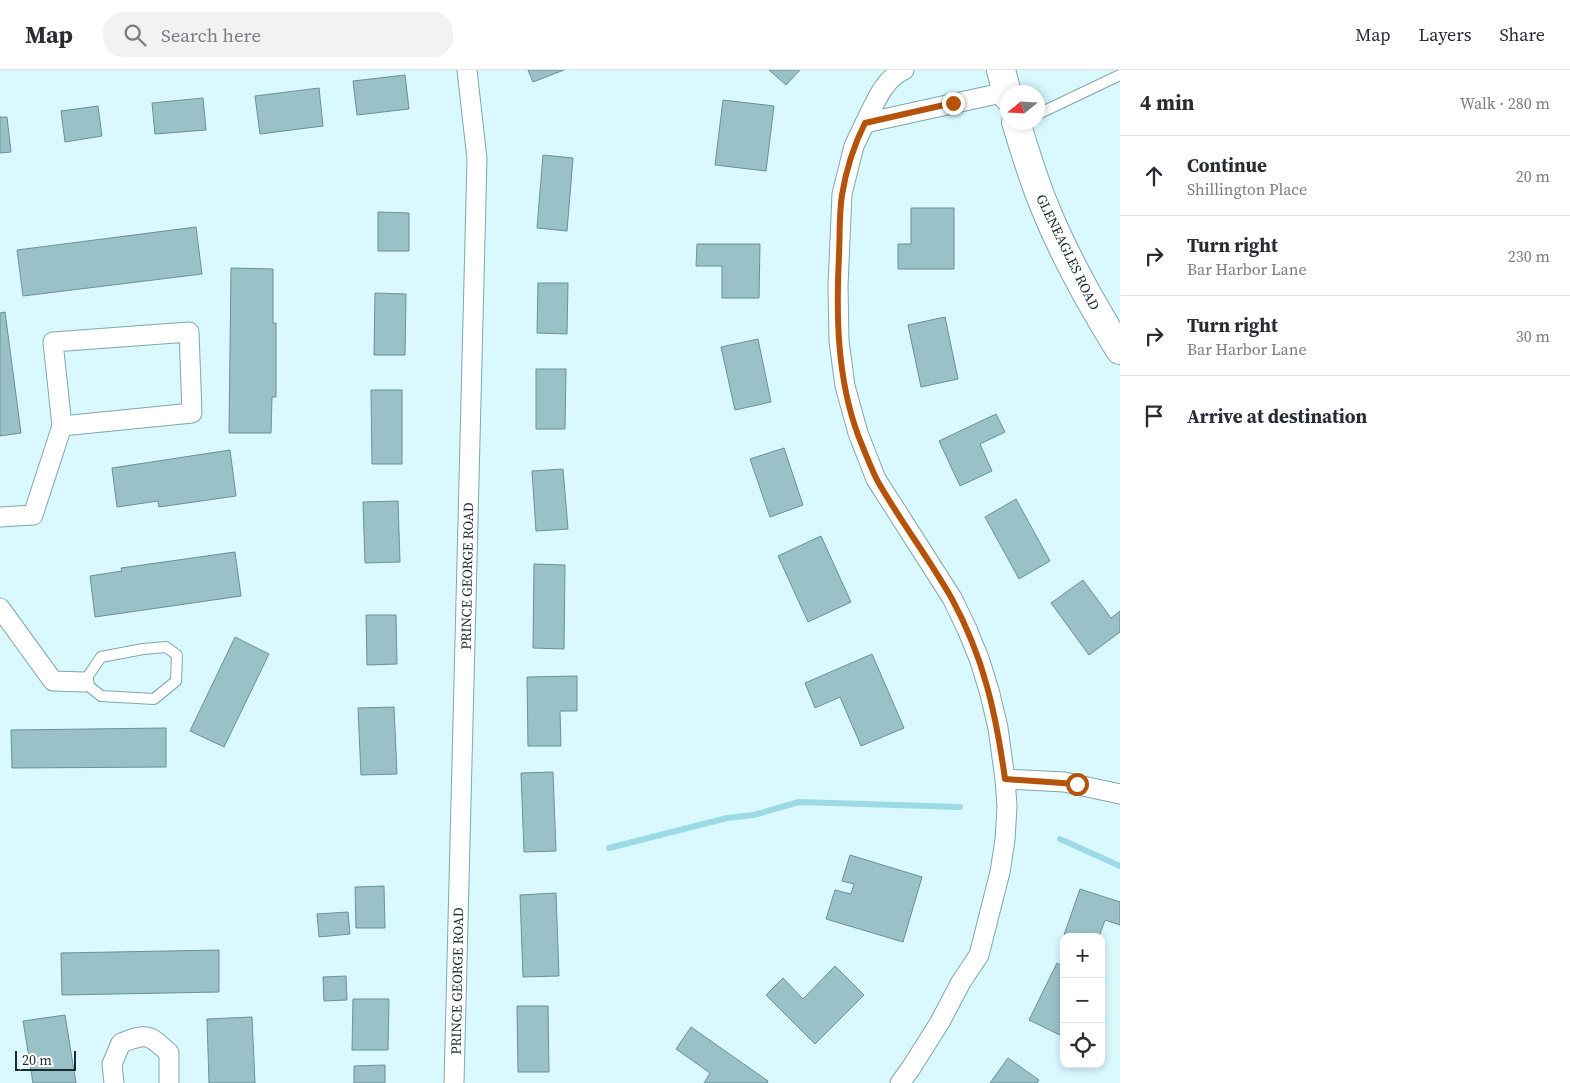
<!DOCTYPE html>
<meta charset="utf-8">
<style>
:root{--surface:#fff;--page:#f2f2f3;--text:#2b2b33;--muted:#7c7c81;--line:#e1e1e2}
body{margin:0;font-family:"Source Serif 4",serif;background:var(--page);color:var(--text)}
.controls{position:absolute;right:15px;bottom:15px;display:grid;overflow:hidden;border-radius:10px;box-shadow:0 2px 8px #0003}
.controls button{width:45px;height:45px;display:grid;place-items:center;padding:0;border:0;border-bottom:1px solid var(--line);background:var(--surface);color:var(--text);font:25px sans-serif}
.compass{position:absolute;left:1000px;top:15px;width:45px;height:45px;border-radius:50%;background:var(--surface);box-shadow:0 2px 8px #0003;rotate:252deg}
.scale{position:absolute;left:15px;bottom:12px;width:61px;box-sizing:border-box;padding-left:5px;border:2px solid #1c2b2e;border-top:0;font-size:14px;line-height:18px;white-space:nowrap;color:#1c2b2e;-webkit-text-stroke:4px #fff;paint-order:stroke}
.stop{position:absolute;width:15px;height:15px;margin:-11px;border:4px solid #b45309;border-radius:50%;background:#fff}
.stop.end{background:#b45309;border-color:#fff;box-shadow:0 1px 5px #0008}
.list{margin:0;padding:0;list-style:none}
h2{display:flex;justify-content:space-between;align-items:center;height:65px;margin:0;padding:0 20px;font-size:21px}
h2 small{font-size:16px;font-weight:400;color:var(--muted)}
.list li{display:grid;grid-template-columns:32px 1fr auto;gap:15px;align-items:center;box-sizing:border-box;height:80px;padding:0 20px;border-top:1px solid var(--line)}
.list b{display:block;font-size:19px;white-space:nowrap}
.list p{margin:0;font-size:16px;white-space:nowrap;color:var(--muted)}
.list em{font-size:16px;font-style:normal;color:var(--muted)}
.icon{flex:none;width:28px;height:28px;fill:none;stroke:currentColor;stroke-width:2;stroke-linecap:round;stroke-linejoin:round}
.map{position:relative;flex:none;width:1120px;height:1013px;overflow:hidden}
header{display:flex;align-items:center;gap:30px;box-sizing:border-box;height:70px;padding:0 25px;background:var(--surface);border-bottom:1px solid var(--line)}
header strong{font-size:24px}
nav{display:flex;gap:28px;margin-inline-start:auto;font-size:18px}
.search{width:350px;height:45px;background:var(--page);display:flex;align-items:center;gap:12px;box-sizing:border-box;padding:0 18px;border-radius:20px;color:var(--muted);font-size:19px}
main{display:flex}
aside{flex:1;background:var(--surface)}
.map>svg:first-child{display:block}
</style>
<header>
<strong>Map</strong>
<div class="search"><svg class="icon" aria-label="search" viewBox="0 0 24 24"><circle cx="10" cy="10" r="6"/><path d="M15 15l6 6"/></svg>Search here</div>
<nav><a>Map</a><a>Layers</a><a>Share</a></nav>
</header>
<main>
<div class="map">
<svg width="1120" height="1013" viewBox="0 0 1120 1013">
<rect width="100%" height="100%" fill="#d9f9ff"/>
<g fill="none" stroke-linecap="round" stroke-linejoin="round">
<g stroke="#9cdae6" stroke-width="6">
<polyline points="1060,769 1120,796"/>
<polyline points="609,778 727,748 754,745 799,732 960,737"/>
</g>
</g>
<g fill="#9ac0c8" stroke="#6b9097">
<polygon points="528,0 564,0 533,12"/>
<polygon points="769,0 800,0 786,15"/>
<polygon points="405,5 409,39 357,45 353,11"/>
<polygon points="319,18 323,56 260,64 255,26"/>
<polygon points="203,28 206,60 155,64 152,33"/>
<polygon points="723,30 774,36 766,101 715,95"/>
<polygon points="98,36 102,66 65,72 61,41"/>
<polygon points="0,47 7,47 11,82 0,83"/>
<polygon points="543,85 573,88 567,161 537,158"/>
<polygon points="911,138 954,138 954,199 898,199 898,174 911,174"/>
<polygon points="378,142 409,143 409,181 378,181"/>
<polygon points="196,157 202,204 23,226 17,180"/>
<polygon points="697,174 760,174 759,228 722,228 722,196 696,196"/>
<polygon points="231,198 273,199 273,253 276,253 276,327 272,327 271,363 229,363"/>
<polygon points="538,213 568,213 567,264 537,263"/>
<polygon points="375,223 406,224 405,285 374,285"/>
<polygon points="5,242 21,363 0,366 0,243"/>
<polygon points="945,247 958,309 921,317 908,255"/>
<polygon points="758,269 771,332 735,340 721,277"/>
<polygon points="536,299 566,299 565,359 536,359"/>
<polygon points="371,320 402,320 402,394 372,394"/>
<polygon points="996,344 1005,362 980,374 992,401 960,416 939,371"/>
<polygon points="784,378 803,435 770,447 750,389"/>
<polygon points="230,380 236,426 159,437 158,431 117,437 112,398"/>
<polygon points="563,399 568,459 536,461 532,401"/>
<polygon points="1016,429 1050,491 1019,509 985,447"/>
<polygon points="398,431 400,492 365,493 363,432"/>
<polygon points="821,466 851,532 808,552 778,486"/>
<polygon points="235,482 241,526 95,547 90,506 122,501 121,498"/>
<polygon points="534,494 565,495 564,579 533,578"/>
<polygon points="1083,510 1111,548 1120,541 1120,562 1089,585 1051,533"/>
<polygon points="366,545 396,545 397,594 367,595"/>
<polygon points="235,567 269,584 224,677 190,661"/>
<polygon points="872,584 904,658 861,676 840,627 815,638 805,613"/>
<polygon points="577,606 577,641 560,641 561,676 528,676 527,607"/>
<polygon points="394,637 397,704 361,705 358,638"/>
<polygon points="166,658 166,697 12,698 11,660"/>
<polygon points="553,702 556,781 524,782 521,703"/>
<polygon points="850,785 922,807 903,872 826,849 835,820 851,824 854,814 842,811"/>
<polygon points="384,816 385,858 356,858 355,817"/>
<polygon points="1080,819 1120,832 1120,855 1105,850 1099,867 1069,867 1064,865"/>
<polygon points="556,823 559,906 523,907 520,825"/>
<polygon points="348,842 350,864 319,867 317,844"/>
<polygon points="219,880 219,922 62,925 61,883"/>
<polygon points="1057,893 1064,897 1064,967 1029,950"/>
<polygon points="835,896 864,925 815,974 766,925 783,908 803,929"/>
<polygon points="346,906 347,930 324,931 323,907"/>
<polygon points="353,929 389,929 388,980 352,980"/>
<polygon points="517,936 548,936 549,1002 518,1002"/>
<polygon points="65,945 76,1013 33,1013 23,951"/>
<polygon points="252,947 255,1013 209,1013 207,949"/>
<polygon points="691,957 768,1011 767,1013 704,1013 710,1003 676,979"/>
<polygon points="1008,988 1039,1010 1037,1013 990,1013"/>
<polygon points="385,995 385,1013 354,1013 354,996"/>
</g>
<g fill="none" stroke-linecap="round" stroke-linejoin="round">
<defs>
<g id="lane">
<polyline points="1038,44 1120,5"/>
<polygon points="166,577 177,585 176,611 154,629 101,626 84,612 101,587 143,579"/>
</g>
<g id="street">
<path d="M904,0C884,8 874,35 865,53L1006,22"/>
<polyline points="865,53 854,76 842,124 838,216 839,271 845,316 858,363 876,409 952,528 967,559 980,591 990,624 998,658 1005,709 1007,736 1005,770 1000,802 979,885 961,912 940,952 911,998 900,1013"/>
<polyline points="0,447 33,445 62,356 53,272 189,262 192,343 62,356"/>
<polyline points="0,538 53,611 84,612"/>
<polyline points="1005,709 1064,712 1120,724"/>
<path d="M114,1013L112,994L121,973C147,963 149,964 169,983V1013"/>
<polyline points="454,1013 477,89 467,0"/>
</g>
<g id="secondary">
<polyline points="1001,0 1008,27"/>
<path d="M1016,52C1025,82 1034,112 1046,140C1066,189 1092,235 1120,280"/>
</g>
</defs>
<use href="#lane" stroke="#81a6ad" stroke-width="12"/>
<use href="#street" stroke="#81a6ad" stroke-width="21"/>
<use href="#secondary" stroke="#81a6ad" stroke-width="30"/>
<use href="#lane" stroke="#fff" stroke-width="10"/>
<use href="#street" stroke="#fff" stroke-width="19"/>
<use href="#secondary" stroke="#fff" stroke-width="28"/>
</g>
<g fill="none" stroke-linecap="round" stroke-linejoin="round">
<path stroke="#b45309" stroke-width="6" d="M953,33L865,53C854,75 846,100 842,125C839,144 840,165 839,185C836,245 837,308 858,365C864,380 870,396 877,410C900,451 929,488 952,529C984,588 996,644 1005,709L1077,714"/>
</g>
<g text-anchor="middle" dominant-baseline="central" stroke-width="5" stroke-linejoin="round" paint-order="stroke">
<g font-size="14" fill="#1c2b2e" stroke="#fff">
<text transform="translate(1068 182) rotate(64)">GLENEAGLES ROAD</text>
<text transform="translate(467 506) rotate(-89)">PRINCE GEORGE ROAD</text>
<text transform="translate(457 911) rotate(-89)">PRINCE GEORGE ROAD</text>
</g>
</g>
</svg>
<div class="controls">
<button>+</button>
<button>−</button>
<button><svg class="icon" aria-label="locate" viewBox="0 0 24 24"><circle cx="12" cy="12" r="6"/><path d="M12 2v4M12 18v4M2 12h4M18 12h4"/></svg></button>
</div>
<svg class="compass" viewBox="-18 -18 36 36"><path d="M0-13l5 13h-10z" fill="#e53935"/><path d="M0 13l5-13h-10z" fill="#7c7c81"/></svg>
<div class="scale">20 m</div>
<div class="stop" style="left:1077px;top:714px"></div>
<div class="stop end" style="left:953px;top:33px"></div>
</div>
<aside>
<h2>4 min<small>Walk · 280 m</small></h2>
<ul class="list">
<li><svg class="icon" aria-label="ahead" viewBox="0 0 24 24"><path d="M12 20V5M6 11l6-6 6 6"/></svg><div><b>Continue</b><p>Shillington Place</p></div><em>20 m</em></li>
<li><svg class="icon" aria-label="right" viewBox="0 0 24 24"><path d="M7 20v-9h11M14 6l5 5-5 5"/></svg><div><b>Turn right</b><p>Bar Harbor Lane</p></div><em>230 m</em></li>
<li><svg class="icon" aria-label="right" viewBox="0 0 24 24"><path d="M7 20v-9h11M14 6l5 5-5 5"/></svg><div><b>Turn right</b><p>Bar Harbor Lane</p></div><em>30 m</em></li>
<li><svg class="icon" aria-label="arrive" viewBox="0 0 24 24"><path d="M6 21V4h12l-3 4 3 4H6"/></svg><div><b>Arrive at destination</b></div></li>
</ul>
</aside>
</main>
